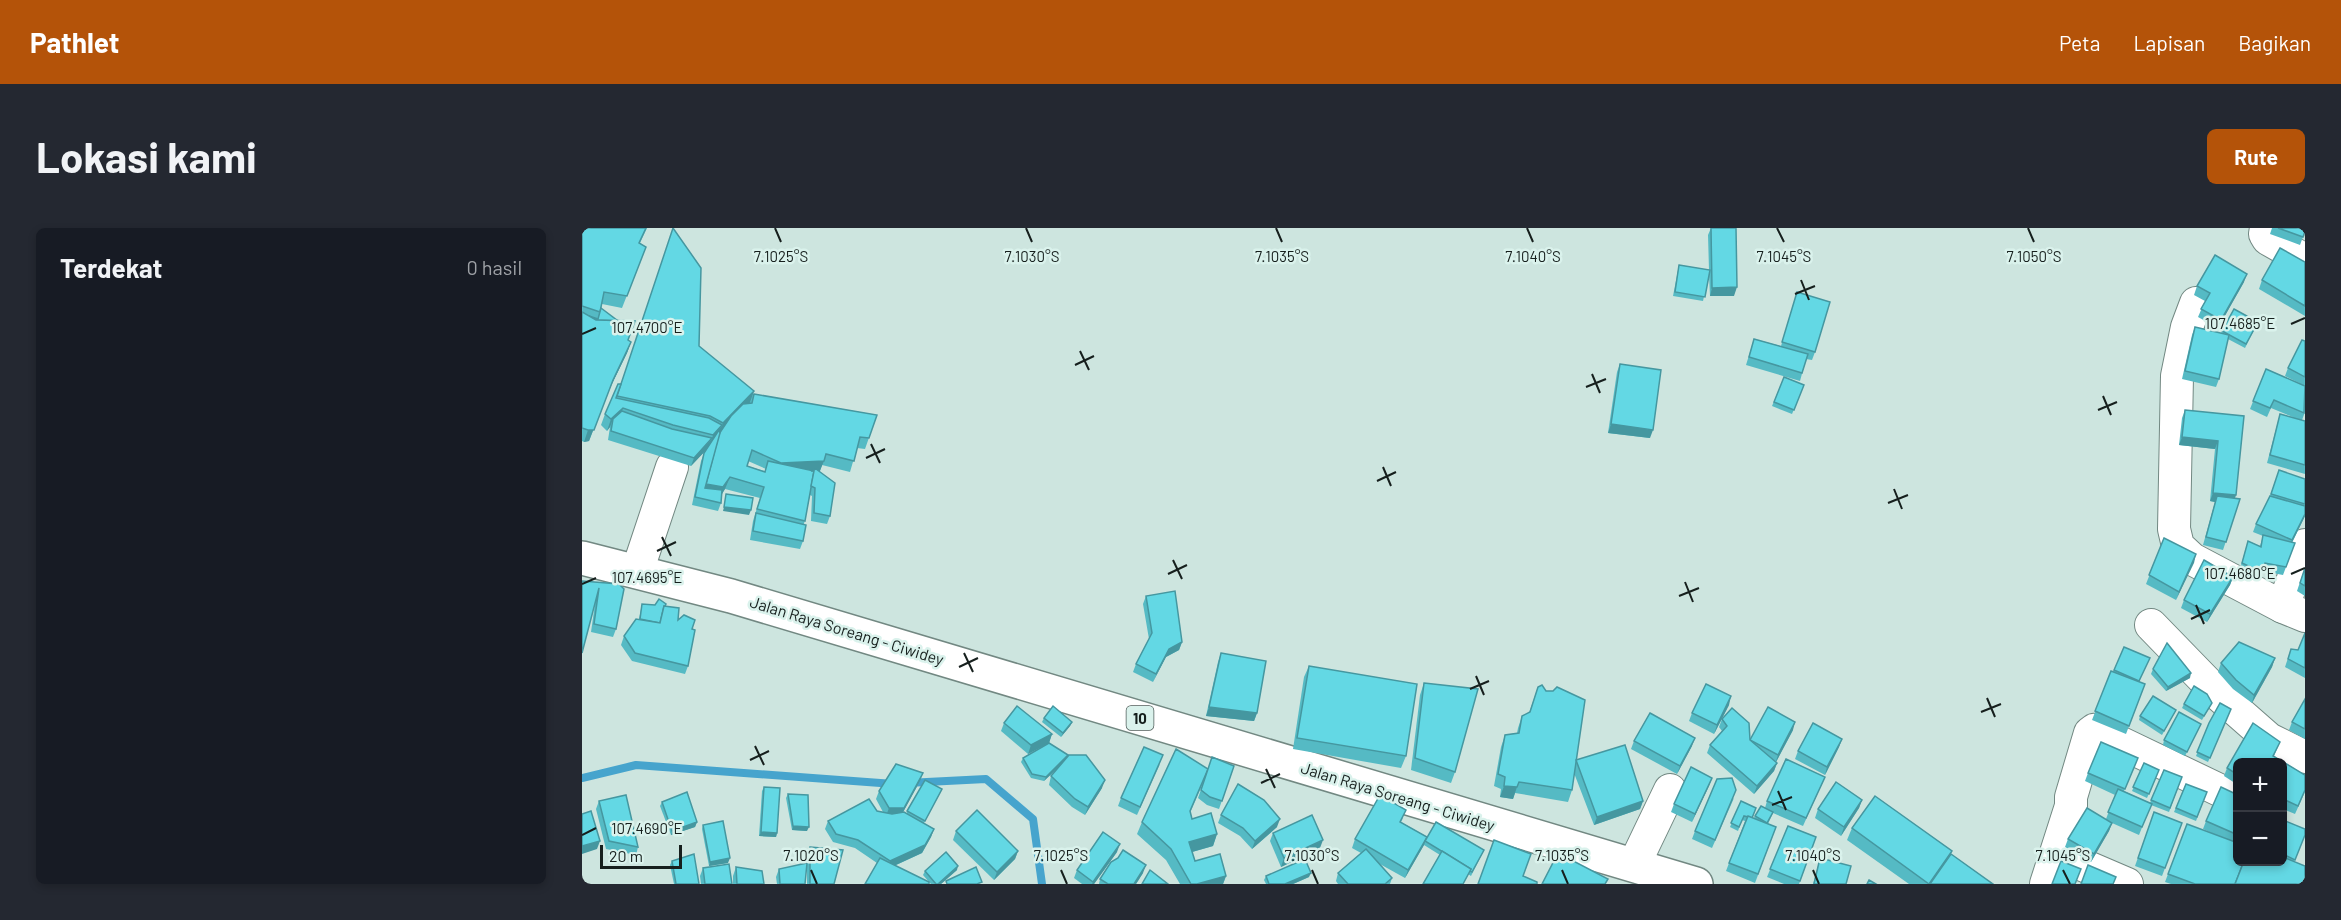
<!DOCTYPE html>
<html lang="id">
<meta charset="utf-8">
<style>
:root{--surface:#171b24;--page:#242831;--text:#f1f3f6;--muted:#9ea1a6;--line:#363941;--accent:#b45309}
body{margin:0;font-family:Barlow,sans-serif;background:var(--page);color:var(--text)}
.controls{position:absolute;right:18px;bottom:18px;display:grid;overflow:hidden;border-radius:9px;box-shadow:0 3px 9px #0003}
.controls button{width:54px;height:54px;display:grid;place-items:center;padding:0;border:0;border-bottom:2px solid var(--line);background:var(--surface);color:var(--text);font:30px sans-serif}
.scale{position:absolute;left:18px;bottom:15px;width:82px;box-sizing:border-box;padding-left:6px;border:3px solid #161f1d;border-top:0;font-size:16px;line-height:21px;white-space:nowrap;color:#161f1d;-webkit-text-stroke:4px #daf2ec;paint-order:stroke}
.list{margin:0;padding:0;list-style:none}
h2{display:flex;justify-content:space-between;align-items:center;height:78px;margin:0;padding:0 24px;font-size:26px}
h2 small{font-size:20px;font-weight:400;color:var(--muted)}
.map{position:relative;flex:none;width:1723px;height:656px;overflow:hidden;border-radius:9px}
header{display:flex;align-items:center;gap:36px;box-sizing:border-box;height:84px;padding:0 30px;background:var(--accent);color:#fff}
header strong{font-size:28px}
nav{display:flex;gap:33px;margin-inline-start:auto;font-size:21px}
.intro{display:flex;align-items:center;justify-content:space-between;box-sizing:border-box;height:144px;padding:0 36px}
h1{margin:0;font-size:42px}
.button{padding:15px 27px;border-radius:9px;background:var(--accent);color:#fff;font-size:21px;font-weight:700}
main{display:flex;gap:36px;padding:0 36px}
aside{flex:1;background:var(--surface);border-radius:9px;box-shadow:0 3px 9px #0003}
.map>svg:first-child{display:block}
</style>
<header>
<strong>Pathlet</strong>
<nav><a>Peta</a><a>Lapisan</a><a>Bagikan</a></nav>
</header>
<div class="intro"><h1>Lokasi kami</h1><a class="button">Rute</a></div>
<main>
<aside>
<h2>Terdekat<small>0 hasil</small></h2>
<ul class="list">
</ul>
</aside>
<div class="map">
<svg width="1723" height="656" viewBox="0 0 1723 656">
<rect width="100%" height="100%" fill="#cde5df"/>
<g fill="none" stroke-linecap="round" stroke-linejoin="round">
<g stroke="#46a4cd" stroke-width="8">
<polyline points="0,550 54,537 312,556"/>
<polyline points="325,555 404,551 451,591 460,656"/>
</g>
<defs>
<g id="minor">
<polyline points="1684,0 1683,6 1686,11 1723,32"/>
<polyline points="1614,75 1605,99 1595,148 1592,301 1596,318 1610,331 1701,379 1723,388"/>
<polyline points="55,344 90,239"/>
<polyline points="1701,379 1723,317"/>
<polyline points="1569,397 1638,468 1687,511 1723,529"/>
<polyline points="1475,626 1545,656"/>
<polyline points="1052,637 1088,562"/>
<polyline points="1464,656 1489,578 1489,569 1508,505 1512,502 1656,571"/>
</g>
<polyline id="highway" points="0,330 149,368 1114,656"/>
</defs>
<use href="#minor" stroke="#728882" stroke-width="34"/>
<use href="#highway" stroke="#728882" stroke-width="36"/>
<use href="#minor" stroke="#fff" stroke-width="32"/>
<use href="#highway" stroke="#fff" stroke-width="33"/>
</g>
<g fill="#55bac4" fill-rule="evenodd">
<polygon points="0,0 65,0 58,15 64,19 40,80 20,76 19,80 46,112 49,114 45,125 26,164 7,213 2,214 0,213"/>
<polygon points="1129,0 1152,68 1128,68 1127,46 1121,73 1091,68 1097,37 1127,42 1126,7"/>
<polygon points="1690,0 1723,0 1723,7 1722,6 1718,17 1688,6"/>
<polygon points="1723,34 1723,88 1677,61 1680,52"/>
<polygon points="1662,54 1636,100 1616,89 1623,73 1612,67 1615,58"/>
<polygon points="1215,64 1233,124 1230,132 1224,131 1218,153 1164,137 1172,111 1199,118"/>
<polygon points="1652,81 1676,94 1663,120 1646,111 1637,151 1634,159 1600,151 1610,107 1613,99 1639,105"/>
<polygon points="1723,113 1723,184 1720,192 1723,193 1723,246 1685,235 1698,186 1711,189 1689,180 1685,189 1668,181 1684,141 1717,155 1703,148 1706,140"/>
<path d="M117,118L172,166L295,187L283,221L275,220L268,244L240,237L238,243L248,288L245,296L229,293L230,268L228,267L222,296L221,313L218,321L168,312L171,293L178,270L143,261L139,267V275L136,283L110,277L119,233L123,223L109,238L26,212L28,199L25,203L19,197L23,186L38,156ZM166,233L184,241L183,243L165,238Z"/>
<polygon points="1038,136 1068,210 1026,205 1035,144"/>
<polygon points="1202,149 1222,157 1210,186 1190,178"/>
<polygon points="1603,182 1662,188 1653,270 1658,271 1641,322 1621,317 1633,274 1628,273 1633,221 1597,217 1600,190"/>
<polygon points="1697,242 1723,276 1723,288 1710,315 1713,315 1701,347 1680,343 1676,352 1657,344 1666,313 1678,318 1681,308 1671,304 1674,296 1688,268"/>
<polygon points="1582,310 1614,326 1594,372 1564,356"/>
<polygon points="1723,339 1723,368 1715,363"/>
<polygon points="1651,349 1648,357 1625,394 1599,380 1602,372"/>
<polygon points="0,353 37,356 34,401 31,409 9,404 13,376"/>
<polygon points="564,368 600,414 597,422 584,429 571,454 551,444 554,436 567,411 561,376"/>
<polygon points="60,376 83,378 96,392 110,401 106,438 103,446 50,433 39,417 42,408 57,391"/>
<polygon points="1723,405 1723,450 1703,439 1709,421 1716,422"/>
<polygon points="1542,419 1557,454 1563,456 1544,506 1510,492 1529,443 1531,444"/>
<polygon points="639,425 675,485 672,493 624,488 636,434"/>
<polygon points="1693,430 1690,439 1670,475 1651,461 1636,444 1639,435"/>
<polygon points="727,438 824,528 819,540 711,521 722,449"/>
<polygon points="1571,441 1608,450 1584,463 1569,446"/>
<polygon points="842,455 873,544 869,555 829,542 838,467"/>
<polygon points="956,459 994,532 1061,573 1058,581 1012,597 992,545 990,562 986,574 933,565 931,571 918,569 919,561 912,558 919,519 923,507 935,505 936,500 940,488 947,485"/>
<polygon points="1723,471 1723,511 1707,502 1710,494"/>
<polygon points="1630,475 1620,492 1600,480 1602,476"/>
<polygon points="1147,477 1132,506 1107,493 1110,485"/>
<polygon points="1649,481 1626,534 1614,528 1627,495"/>
<polygon points="1594,482 1580,507 1557,492 1558,488"/>
<polygon points="462,490 490,494 488,498 479,509 460,494"/>
<polygon points="1140,491 1168,512 1211,502 1194,534 1195,535 1192,543 1172,566 1125,525 1128,517 1140,503 1137,499"/>
<polygon points="422,495 470,506 467,515 446,526 419,503"/>
<polygon points="1619,496 1603,528 1581,517 1582,512"/>
<polygon points="1260,511 1257,519 1243,547 1213,531 1216,523"/>
<polygon points="1052,513 1110,518 1095,546 1049,521"/>
<polygon points="1698,514 1692,528 1723,547 1723,564 1713,586 1701,581 1701,534 1656,534 1656,557 1642,548 1645,540"/>
<polygon points="467,515 520,560 503,587 490,579 467,557 469,548 479,537 462,553 449,550 439,534 441,530"/>
<polygon points="1562,535 1577,542 1565,570 1550,563"/>
<polygon points="578,536 555,587 536,578 539,570"/>
<polygon points="652,538 637,581 625,577 616,570 622,553 608,585 610,591 635,606 631,618 610,624 613,633 644,648 641,656 598,656 584,632 555,606 560,594 626,541"/>
<polygon points="1553,538 1542,563 1568,575 1582,542 1600,549 1587,584 1569,577 1557,607 1530,595 1527,603 1509,634 1483,619 1486,611 1524,591 1533,567 1503,553 1506,545"/>
<polygon points="1243,549 1221,598 1191,585 1186,596 1194,599 1173,655 1144,643 1163,593 1160,592 1156,603 1148,599 1159,573 1170,590 1172,590 1179,578 1183,580 1185,573"/>
<polygon points="1130,550 1110,594 1089,584 1092,576"/>
<polygon points="338,553 321,584 325,586 325,583 360,561 342,595 352,601 349,609 340,625 312,638 347,654 341,647 343,643 375,642 359,656 349,656 347,654 295,635 273,620 251,614 243,601 246,593 295,583 301,584 294,571 297,563"/>
<polygon points="1604,556 1625,564 1614,593 1592,584"/>
<polygon points="182,559 195,605 194,609 177,608 180,563"/>
<polygon points="206,566 225,603 210,602 204,570"/>
<polygon points="1656,567 1656,633 1701,633 1701,592 1723,607 1712,634 1723,656 1589,656 1583,654 1605,596 1638,609 1621,601 1624,593"/>
<polygon points="1152,570 1130,620 1110,611 1113,603"/>
<polygon points="1280,572 1277,580 1259,608 1233,590 1236,581"/>
<polygon points="17,573 56,619 54,627 24,621 14,581"/>
<polygon points="80,574 115,594 113,599 89,607 78,578"/>
<polygon points="1572,584 1600,595 1580,648 1553,638"/>
<polygon points="639,587 695,599 670,621 658,608 636,595"/>
<polygon points="821,590 819,594 845,609 902,622 889,648 858,627 842,617 823,650 796,635 810,650 808,656 756,656 754,653 756,645 779,625 770,620 773,611"/>
<polygon points="121,597 146,635 127,638 120,601"/>
<polygon points="1206,598 1234,609 1217,656 1202,656 1185,649"/>
<polygon points="1270,600 1370,623 1369,626 1411,656 1327,656 1265,612"/>
<polygon points="374,603 436,623 433,631 412,652 371,612"/>
<polygon points="691,605 738,620 699,639 688,613"/>
<polygon points="228,619 252,656 225,656 225,627"/>
<polygon points="535,624 512,656 500,656 492,650 495,642"/>
<polygon points="1238,630 1264,656 1231,656"/>
<polygon points="90,633 117,656 92,656 88,637"/>
<polygon points="154,639 182,656 151,656 151,648"/>
<polygon points="121,640 150,656 119,656 118,648"/>
<polygon points="197,641 223,656 195,656 194,649"/>
<polygon points="561,645 554,656 517,656 518,651"/>
<polygon points="684,648 727,649 711,656 684,656 682,652"/>
</g>
<g fill="#4597a0">
<polygon points="1665,46 1662,54 1636,100 1639,92"/>
<polygon points="1155,59 1152,68 1128,68 1130,60"/>
<polygon points="49,114 45,125 26,164 7,213 2,214 6,202"/>
<polygon points="172,163 167,177 109,238 112,230 130,211 131,207 140,198 141,195"/>
<polygon points="41,180 37,191 31,191 28,199 25,203 29,191"/>
<polygon points="1029,196 1071,202 1068,210 1026,205"/>
<polygon points="1600,209 1636,213 1633,221 1597,217"/>
<polygon points="242,233 237,245 195,246 199,235"/>
<polygon points="148,249 143,261 137,271 120,268 124,256"/>
<polygon points="1631,265 1654,267 1651,276 1635,268 1633,274 1628,273"/>
<polygon points="142,279 169,282 167,287 141,283"/>
<polygon points="1723,286 1723,288 1707,320 1710,312"/>
<polygon points="1614,326 1612,335 1594,372 1597,364"/>
<polygon points="1651,349 1648,357 1625,394 1628,386"/>
<polygon points="600,414 597,422 584,429 571,454 587,421"/>
<polygon points="1693,430 1690,439 1670,475 1672,467"/>
<polygon points="1609,445 1608,450 1584,463 1586,459"/>
<polygon points="1149,468 1147,477 1132,506 1135,497"/>
<polygon points="627,479 675,485 672,493 624,488"/>
<polygon points="490,494 488,498 479,509 481,505"/>
<polygon points="1213,494 1211,502 1193,536 1196,527"/>
<polygon points="470,506 467,515 446,526 449,517"/>
<polygon points="1113,510 1110,518 1095,546 1098,538"/>
<polygon points="1260,511 1257,519 1243,547 1245,539"/>
<polygon points="486,527 485,531 462,553 464,549"/>
<polygon points="1195,535 1192,543 1172,566 1175,558"/>
<polygon points="341,545 338,553 319,588 304,588 307,580"/>
<polygon points="1130,550 1127,558 1110,594 1113,586"/>
<polygon points="523,552 520,560 503,587 506,579"/>
<polygon points="922,558 935,559 931,571 918,569"/>
<polygon points="1280,572 1277,580 1259,608 1262,599"/>
<polygon points="1061,573 1058,581 1012,597 1015,589"/>
<polygon points="698,591 695,599 670,621 673,613"/>
<polygon points="115,594 113,599 89,607 90,603"/>
<polygon points="1530,595 1527,603 1509,634 1512,626"/>
<polygon points="211,598 227,599 225,603 210,602"/>
<polygon points="352,601 349,609 340,625 305,641 308,633"/>
<polygon points="179,604 195,605 194,609 177,608"/>
<polygon points="635,606 631,618 603,626 607,614"/>
<polygon points="845,609 842,617 823,650 826,642"/>
<polygon points="741,612 738,620 699,639 702,630"/>
<polygon points="18,613 15,621 0,626 0,618"/>
<polygon points="538,616 535,624 512,656 510,656"/>
<polygon points="436,623 433,631 412,652 415,644"/>
<polygon points="148,630 146,635 127,638 128,634"/>
<polygon points="564,637 561,645 554,656 552,656"/>
<polygon points="376,638 375,642 359,656 356,656"/>
<polygon points="729,645 727,649 711,656 703,656"/>
<polygon points="644,648 641,656 615,656"/>
</g>
<g fill="#63d8e4" stroke="#4597a0" stroke-width="1.5">
<polygon points="0,0 64,0 57,15 64,19 45,68 22,64 18,84 0,78"/>
<polygon points="91,0 119,40 117,118 172,163 141,195 128,188 35,168"/>
<polygon points="1129,0 1154,0 1155,59 1130,60"/>
<polygon points="1696,0 1723,0 1723,3 1721,9"/>
<polygon points="1698,20 1723,34 1723,78 1680,52"/>
<polygon points="1633,27 1665,46 1639,92 1619,81 1628,65 1615,58"/>
<polygon points="1097,37 1128,42 1123,69 1093,64"/>
<polygon points="1215,64 1248,74 1233,124 1200,114"/>
<polygon points="19,80 36,93 14,92 7,88 16,91"/>
<polygon points="1652,81 1676,94 1664,116 1640,103"/>
<polygon points="0,84 14,92 53,93 46,112 49,114 31,152 12,202 6,202 0,200"/>
<polygon points="1613,99 1647,107 1637,151 1603,143"/>
<polygon points="1172,111 1226,126 1220,145 1167,129"/>
<polygon points="1720,112 1723,113 1723,149 1706,140"/>
<polygon points="1038,136 1079,142 1071,202 1029,196"/>
<polygon points="1684,141 1723,158 1722,185 1692,172 1688,180 1671,173"/>
<polygon points="1202,149 1222,157 1212,182 1192,174"/>
<polygon points="36,156 39,156 34,170 127,190 140,197 131,207 91,197 41,180 29,191 23,186"/>
<polygon points="172,166 295,187 287,210 278,209 272,233 244,226 242,233 199,235 170,222 165,238 183,244 186,233 232,243 223,293 175,281 182,259 148,249 141,259 124,256 137,206 149,188 161,176 170,175"/>
<polygon points="1603,182 1662,188 1654,267 1631,265 1636,213 1600,209"/>
<polygon points="40,183 90,201 130,210 112,230 29,203 31,191"/>
<polygon points="1698,186 1723,193 1723,237 1688,227"/>
<polygon points="137,202 138,205 123,260 140,262 139,275 113,269 122,225"/>
<polygon points="234,241 253,255 248,288 232,285 233,260 229,258 232,243 229,243"/>
<polygon points="1697,242 1723,251 1723,276 1689,266"/>
<polygon points="144,266 171,270 169,282 142,279"/>
<polygon points="1635,268 1658,271 1644,314 1624,309"/>
<polygon points="1688,268 1723,278 1723,286 1710,312 1674,296"/>
<polygon points="174,285 224,297 221,313 171,303"/>
<polygon points="1681,307 1713,315 1704,339 1683,335 1679,344 1660,335 1666,313 1679,319"/>
<polygon points="1582,310 1614,326 1597,364 1567,347"/>
<polygon points="1622,332 1651,349 1628,386 1602,372"/>
<polygon points="1723,340 1723,358 1718,355"/>
<polygon points="0,353 37,356 42,361 34,401 12,396 17,360 0,425"/>
<polygon points="593,363 600,414 587,421 574,446 554,436 570,405 564,368"/>
<polygon points="77,371 84,376 83,378 82,378 78,395 58,391 60,376 73,377"/>
<polygon points="82,378 97,380 96,392 102,387 113,392 110,401 113,402 106,438 53,425 42,408 54,391 78,395"/>
<polygon points="1723,405 1723,440 1706,431 1709,421 1716,422"/>
<polygon points="1657,414 1693,430 1672,467 1654,452 1639,435"/>
<polygon points="1585,415 1609,445 1586,459 1571,441"/>
<polygon points="1542,419 1568,430 1557,453 1532,442"/>
<polygon points="639,425 684,433 675,485 627,479"/>
<polygon points="727,438 835,456 824,528 715,510"/>
<polygon points="1529,443 1563,456 1547,498 1513,483"/>
<polygon points="842,455 896,461 873,544 833,530"/>
<polygon points="1124,456 1149,468 1135,497 1110,485"/>
<polygon points="960,457 964,463 971,463 975,459 1003,472 990,562 937,554 935,559 922,558 923,549 916,546 923,507 937,505 940,488 948,484 956,459"/>
<polygon points="1612,458 1625,466 1630,475 1622,488 1602,476"/>
<polygon points="1571,468 1594,482 1582,503 1558,488"/>
<polygon points="1723,471 1723,501 1710,494"/>
<polygon points="1638,475 1649,481 1628,530 1615,524 1627,495"/>
<polygon points="435,478 470,506 449,517 422,495"/>
<polygon points="471,478 490,494 481,505 462,490"/>
<polygon points="1186,479 1213,494 1196,527 1168,512"/>
<polygon points="1150,480 1167,495 1168,512 1195,535 1175,558 1128,517 1145,498 1140,491"/>
<polygon points="1597,484 1619,496 1605,524 1582,512"/>
<polygon points="1068,485 1113,510 1098,538 1052,513"/>
<polygon points="1231,495 1260,511 1245,539 1216,523"/>
<polygon points="1671,495 1698,514 1691,528 1723,547 1723,562 1716,578 1701,571 1701,534 1688,534 1689,532 1688,534 1656,534 1656,547 1645,540"/>
<polygon points="1519,514 1556,530 1543,561 1506,545"/>
<polygon points="467,515 486,527 464,549 450,546 441,530"/>
<polygon points="1043,517 1061,573 1015,589 994,532"/>
<polygon points="562,519 581,527 558,579 539,570"/>
<polygon points="594,521 626,541 608,583 610,591 629,585 635,606 607,614 613,633 638,626 644,648 615,656 609,656 589,621 560,594"/>
<polygon points="487,527 504,527 523,552 506,579 493,571 469,548"/>
<polygon points="630,529 652,538 640,573 628,569 619,562"/>
<polygon points="1204,531 1243,549 1224,590 1185,573"/>
<polygon points="1562,535 1577,542 1567,566 1551,559"/>
<polygon points="314,536 341,545 322,580 307,580 297,563"/>
<polygon points="1109,539 1130,550 1113,586 1092,576"/>
<polygon points="1582,542 1600,549 1588,580 1569,572"/>
<polygon points="1150,550 1154,562 1133,612 1113,603 1135,551"/>
<polygon points="343,552 360,561 343,593 325,583"/>
<polygon points="1254,554 1280,572 1262,599 1236,581"/>
<polygon points="656,556 682,572 698,591 673,613 661,600 639,587"/>
<polygon points="1604,556 1625,564 1615,589 1594,580"/>
<polygon points="182,559 198,560 195,605 179,604"/>
<polygon points="1639,559 1656,567 1656,607 1624,593"/>
<polygon points="1536,561 1570,576 1560,599 1526,584"/>
<polygon points="105,564 115,594 90,603 80,574"/>
<polygon points="206,566 226,567 227,599 211,598"/>
<polygon points="44,567 56,619 27,613 17,573"/>
<polygon points="798,567 824,582 818,594 845,609 826,642 773,611"/>
<polygon points="1293,568 1370,623 1347,656 1270,600"/>
<polygon points="287,571 295,583 310,586 322,584 352,601 343,617 308,633 276,612 254,606 246,593"/>
<polygon points="1159,573 1174,580 1170,590 1162,588 1157,599 1149,595"/>
<polygon points="1179,578 1191,584 1185,595 1173,588"/>
<polygon points="1505,580 1530,595 1512,626 1486,611"/>
<polygon points="395,582 436,623 415,644 374,603"/>
<polygon points="9,583 18,613 0,618 0,586"/>
<polygon points="1572,584 1600,595 1583,640 1556,630"/>
<polygon points="730,587 741,612 702,630 691,605"/>
<polygon points="1166,588 1194,599 1176,646 1147,635"/>
<polygon points="1701,592 1723,601 1723,607 1713,632 1701,626"/>
<polygon points="141,593 148,630 128,634 121,597"/>
<polygon points="854,594 902,622 890,644 888,643 889,641 843,613"/>
<polygon points="1605,596 1656,615 1656,633 1662,633 1653,656 1613,656 1586,646"/>
<polygon points="1206,598 1234,609 1218,653 1188,641"/>
<polygon points="521,604 538,616 511,654 495,642"/>
<polygon points="912,612 949,626 941,648 955,654 955,656 896,656"/>
<polygon points="228,619 261,622 252,656 228,656"/>
<polygon points="784,621 810,650 803,656 766,656 756,645"/>
<polygon points="541,622 564,637 552,656 526,656 518,651 529,634 536,630"/>
<polygon points="860,623 889,641 881,656 841,656"/>
<polygon points="364,624 376,638 356,656 354,656 343,643"/>
<polygon points="976,625 1026,651 1023,656 960,656"/>
<polygon points="112,626 117,656 94,656 90,633"/>
<polygon points="1369,626 1411,656 1348,656"/>
<polygon points="1701,629 1723,638 1723,656 1653,656 1662,633 1701,633"/>
<polygon points="298,630 347,654 347,656 283,656"/>
<polygon points="1238,630 1269,638 1264,656 1232,656"/>
<polygon points="723,631 729,645 703,656 687,656 684,648"/>
<polygon points="1479,633 1499,641 1493,656 1470,656"/>
<polygon points="225,635 223,656 198,656 197,641"/>
<polygon points="147,636 150,656 123,656 121,640"/>
<polygon points="1506,637 1534,649 1531,656 1499,656"/>
<polygon points="154,639 180,643 182,656 155,656"/>
<polygon points="394,639 400,654 395,656 365,656 364,653"/>
<polygon points="568,642 586,656 560,656"/>
<polygon points="1287,652 1294,656 1285,656"/>
</g>
<path fill="none" stroke="#161f1d" stroke-width="2" d="M193,0L199,14M444,0L450,14M694,0L700,14M945,0L951,14M1195,0L1202,14M1446,0L1452,14M1219,52L1227,72M1213,66L1233,58M1709,96L1723,90M0,106L14,100M498,123L507,142M493,137L512,128M1010,146L1018,165M1004,159L1024,151M1521,168L1529,187M1516,182L1535,174M289,216L298,235M284,230L303,221M801,239L809,258M795,253L814,244M1312,261L1320,281M1306,275L1326,267M80,309L89,328M75,323L94,314M591,332L600,351M586,346L605,337M1709,346L1723,340M1103,354L1111,374M0,356L14,350M1097,368L1117,360M1614,377L1622,396M1609,391L1628,382M382,425L391,444M377,439L396,430M894,448L902,467M888,461L907,453M1405,470L1413,489M1399,484L1419,476M173,518L182,537M168,532L187,523M684,541L693,560M679,555L698,546M1196,563L1204,582M1190,577L1210,569M0,607L14,600M229,642L235,656M479,642L485,656M730,642L736,656M980,642L986,656M1231,642L1237,656M1481,642L1488,656"/>
<g text-anchor="middle" dominant-baseline="central" stroke-width="5" stroke-linejoin="round" paint-order="stroke">
<rect fill="#daf2ec" stroke="#515e5b" stroke-width="1.5" x="544.5" y="478" width="27" height="24" rx="4.5"/>
<g font-size="15" font-weight="bold" fill="#161f1d">
<text x="558" y="490">10</text>
</g>
<g font-size="16" fill="#161f1d" stroke="#daf2ec">
<text transform="translate(265 402) rotate(17)">Jalan Raya Soreang - Ciwidey</text>
<text transform="translate(816 568) rotate(17)">Jalan Raya Soreang - Ciwidey</text>
</g>
</g>
<g font-size="15" text-anchor="middle" fill="#161f1d" stroke="#daf2ec" stroke-width="5" stroke-linejoin="round" paint-order="stroke">
<text x="1452" y="34">7.1050°S</text>
<text x="199" y="34">7.1025°S</text>
<text x="450" y="34">7.1030°S</text>
<text x="700" y="34">7.1035°S</text>
<text x="951" y="34">7.1040°S</text>
<text x="1202" y="34">7.1045°S</text>
<text x="1658" y="101">107.4685°E</text>
<text x="65" y="105">107.4700°E</text>
<text x="1658" y="351">107.4680°E</text>
<text x="65" y="355">107.4695°E</text>
<text x="65" y="606">107.4690°E</text>
<text x="229" y="633">7.1020°S</text>
<text x="479" y="633">7.1025°S</text>
<text x="730" y="633">7.1030°S</text>
<text x="980" y="633">7.1035°S</text>
<text x="1231" y="633">7.1040°S</text>
<text x="1481" y="633">7.1045°S</text>
</g>
</svg>
<div class="controls">
<button>+</button>
<button>−</button>
</div>
<div class="scale">20 m</div>
</div>
</main>
